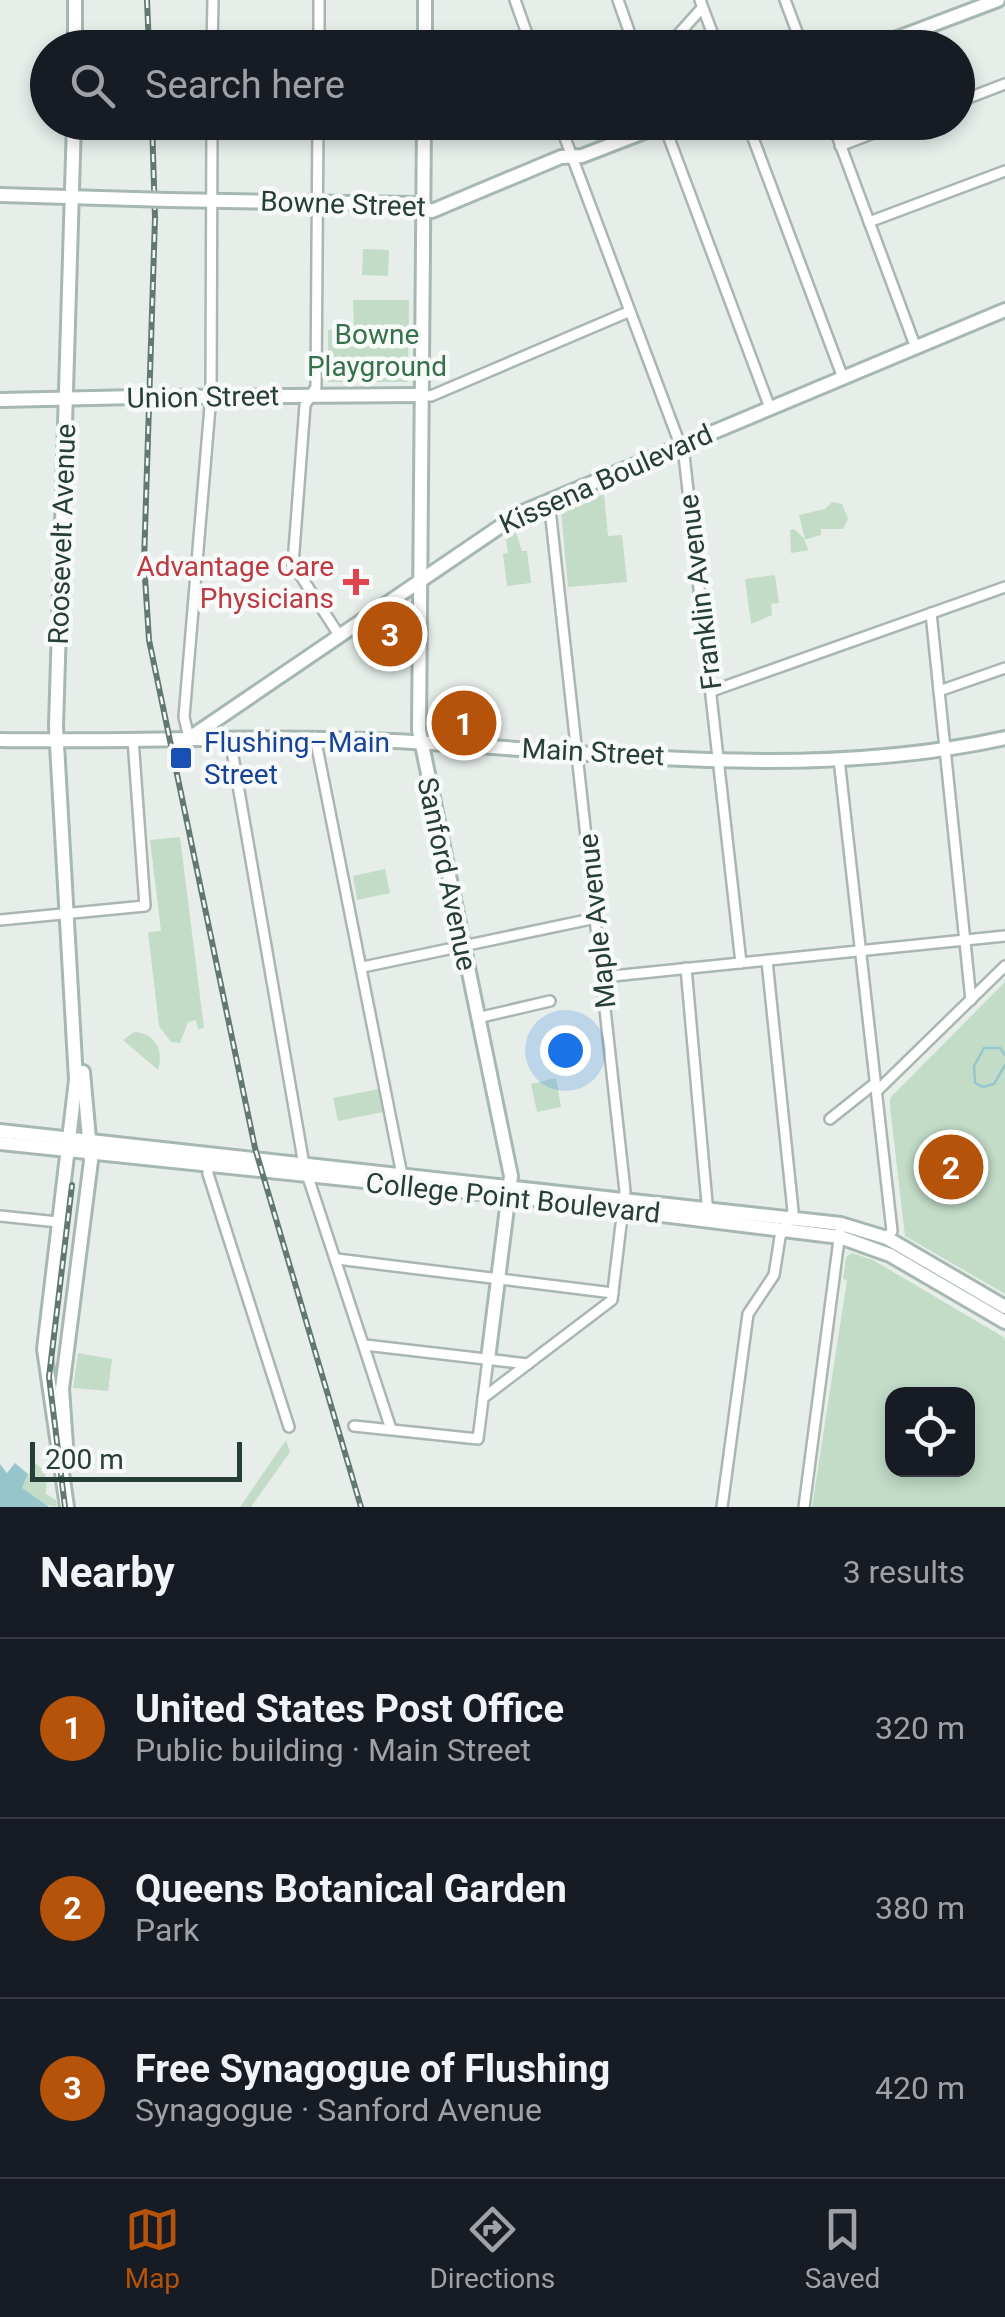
<!DOCTYPE html>
<meta charset="utf-8">
<style>
:root{--surface:#171b24;--page:#242831;--text:#f1f3f6;--muted:#9ea1a6;--line:#363941;--accent:#b45309}
body{margin:0;font-family:Roboto,sans-serif;background:var(--page);color:var(--text)}
.controls{position:absolute;right:30px;bottom:30px;display:grid;overflow:hidden;border-radius:20px;box-shadow:0 5px 15px #0003}
.controls button{width:90px;height:90px;display:grid;place-items:center;padding:0;border:0;border-bottom:2px solid var(--line);background:var(--surface);color:var(--text);font:50px sans-serif}
.scale{position:absolute;left:30px;bottom:25px;width:212px;box-sizing:border-box;padding-left:10px;border:5px solid #273e37;border-top:0;font-size:28px;line-height:35px;white-space:nowrap;color:#273e37;-webkit-text-stroke:8px #f7faf9;paint-order:stroke}
.you{position:absolute;left:565px;top:1050px;width:35px;height:35px;margin:-25px;border:8px solid #fff;border-radius:50%;background:#1a73e8;box-shadow:0 0 0 15px #1a73e833}
.badge{display:grid;place-items:center;width:65px;height:65px;border-radius:50%;background:var(--accent);color:#fff;font-size:32px;font-weight:700}
.pin{position:absolute;translate:-50% -50%;border:5px solid #fff;box-shadow:0 2px 10px #0006}
.list{margin:0;padding:0;list-style:none}
h2{display:flex;justify-content:space-between;align-items:center;height:130px;margin:0;padding:0 40px;font-size:42px}
h2 small{font-size:32px;font-weight:400;color:var(--muted)}
.list li{display:grid;grid-template-columns:65px 1fr auto;gap:30px;align-items:center;box-sizing:border-box;height:180px;padding:0 40px;border-top:2px solid var(--line)}
.list b{display:block;font-size:38px;white-space:nowrap}
.list p{margin:0;font-size:32px;white-space:nowrap;color:var(--muted)}
.list em{font-size:32px;font-style:normal;color:var(--muted)}
.icon{flex:none;width:55px;height:55px;fill:none;stroke:currentColor;stroke-width:2;stroke-linecap:round;stroke-linejoin:round}
.map{position:relative;flex:none;width:1005px;height:1507px;overflow:hidden}
.search{position:absolute;background:var(--surface);box-shadow:0 5px 15px #0003;left:30px;right:30px;top:30px;height:110px;display:flex;align-items:center;gap:25px;box-sizing:border-box;padding:0 35px;border-radius:55px;color:var(--muted);font-size:38px}
.sheet{height:670px;background:var(--surface)}
nav{display:flex;justify-content:space-around;align-items:center;box-sizing:border-box;height:140px;border-top:2px solid var(--line);background:var(--surface);font-size:28px;color:var(--muted)}
nav a{display:grid;justify-items:center;gap:5px}
nav .on{color:var(--accent)}
.map>svg:first-child{display:block}
</style>
<div class="map">
<svg width="1005" height="1507" viewBox="0 0 1005 1507">
<rect width="100%" height="100%" fill="#e7eeea"/>
<g fill="#c2dcc8" fill-rule="evenodd">
<polygon points="363,249 389,250 388,276 362,275"/>
<polygon points="353,300 409,300 408,382 328,382 328,330 354,328"/>
<polygon points="604,494 608,536 622,535 627,582 568,587 561,511"/>
<polygon points="832,502 842,504 848,519 843,529 821,529 821,535 804,540 809,550 791,553 790,530 794,529 805,539 799,515 825,509"/>
<polygon points="516,532 522,551 527,551 531,583 507,586 503,554 508,553 506,540"/>
<polygon points="775,575 779,603 771,604 772,615 751,624 745,579"/>
<polygon points="180,837 204,1028 198,1029 196,1020 188,1022 180,1043 171,1042 159,1026 148,932 161,931 150,840"/>
<polygon points="385,869 390,893 357,900 353,876"/>
<polygon points="1005,982 1005,1294 905,1236 890,1107 890,1098"/>
<path d="M134,1032C155,1033 164,1050 158,1070L123,1040Z"/>
<polygon points="556,1078 561,1107 537,1112 531,1084"/>
<polygon points="379,1089 383,1112 338,1121 333,1098"/>
<path d="M852,1253L873,1260L1005,1338V1507H812L847,1280L843,1279L846,1257ZM892,1394H968V1470H892Z"/>
<polygon points="78,1353 112,1359 108,1391 73,1388"/>
<polygon points="286,1440 290,1452 251,1507 240,1507"/>
<path d="M34,1463C48,1470 47,1482 46,1494L56,1500L57,1507L40,1504L22,1488Z"/>
</g>
<polygon fill="#96c6cc" points="15,1463 28,1474 22,1488 49,1507 0,1507 0,1464 7,1473"/>
<g fill="none" stroke-linecap="round" stroke-linejoin="round">
<polyline stroke="#96c6cc" stroke-width="2.5" points="1005,1055 1000,1048 984,1048 974,1066 975,1083 983,1087 994,1084 1005,1065"/>
<defs>
<g id="street">
<polyline points="515,0 532,48"/>
<polyline points="618,0 635,48"/>
<polyline points="700,0 718,48"/>
<polyline points="785,0 803,48"/>
<polyline points="212,48 213,0"/>
<polyline points="319,48 319,0"/>
<polyline points="666,48 702,8"/>
<polyline points="958,102 1005,84"/>
<polyline points="318,122 316,387 305,405 293,564 339,635"/>
<polyline points="559,122 684,455 741,963"/>
<polyline points="663,122 770,408"/>
<polyline points="747,122 843,378"/>
<polyline points="832,122 916,348"/>
<polyline points="840,146 902,122"/>
<polyline points="869,222 1005,171"/>
<polyline points="421,395 431,396 628,312"/>
<polyline points="931,613 971,1000"/>
<polyline points="712,691 1005,587"/>
<polyline points="939,691 1005,668"/>
<polyline points="315,737 403,1180"/>
<polyline points="189,738 184,717 211,395 212,122"/>
<polyline points="230,739 304,1165 391,1429"/>
<polyline points="839,759 892,1231 886,1239"/>
<polyline points="0,920 145,906 133,739"/>
<polyline points="363,967 596,918"/>
<polyline points="686,968 708,1214"/>
<polyline points="603,977 1005,936"/>
<polyline points="477,1018 550,1001"/>
<polyline points="877,1091 1005,966"/>
<polyline points="830,1119 874,1084"/>
<polyline points="208,1163 208,1174 289,1427"/>
<polyline points="0,1216 58,1222"/>
<polyline points="337,1259 613,1293"/>
<polyline points="365,1345 528,1364"/>
<polyline points="483,1398 612,1300 625,1191 549,500"/>
<polyline points="354,1426 478,1439 488,1359"/>
<polyline points="722,1507 748,1314 774,1275 780,1237 793,1211 767,961"/>
<polyline points="804,1507 840,1232"/>
</g>
<g id="secondary">
<polyline points="75,48 75,0"/>
<polyline points="425,48 425,0"/>
<polyline points="871,48 998,0"/>
<polyline points="424,122 419,730 511,1176 488,1359"/>
<polyline points="0,195 135,199"/>
<polyline points="168,200 413,204 432,211 561,157 582,156 670,122"/>
<polyline points="163,397 421,395"/>
<polyline points="0,400 138,397"/>
<polyline points="191,737 520,513 1005,310"/>
<path d="M0,740C131,742 263,735 394,741C596,751 805,782 1005,738"/>
<polyline points="0,1131 841,1224 887,1238 1005,1307"/>
<polyline points="0,1143 517,1197 840,1237 890,1255 1005,1322"/>
<polyline points="67,1460 62,1389 91,1161 83,1072"/>
<polyline points="67,1507 44,1349 76,1080 56,727 74,122"/>
</g>
</defs>
<use href="#street" stroke="#aab6b1" stroke-width="14"/>
<use href="#secondary" stroke="#a6b8b1" stroke-width="18"/>
<use href="#street" stroke="#fff" stroke-width="9"/>
<use href="#secondary" stroke="#fff" stroke-width="12"/>
<defs>
<g id="rail">
<polyline points="147,0 149,48"/>
<polyline points="152,122 155,218 144,562 149,640 255,1148 361,1507"/>
<polyline points="65,1507 49,1377 72,1185"/>
</g>
</defs>
<use href="#rail" stroke="#627972" stroke-width="6"/>
<use href="#rail" stroke="#f7faf9" stroke-width="2.5" stroke-dasharray="8" stroke-linecap="butt"/>
<defs>
<g id="secondary-bridge">
<polyline points="135,199 168,200"/>
<polyline points="138,397 163,397"/>
</g>
</defs>
<use href="#secondary-bridge" stroke="#a6b8b1" stroke-width="18" stroke-linecap="butt"/>
<use href="#secondary-bridge" stroke="#fff" stroke-width="12"/>
</g>
<path fill="#e0444e" stroke="#f7faf9" stroke-width="4" d="M351 567h10v10h10v10h-10v10h-10v-10h-10v-10h10z"/>
<rect fill="#1a4fb4" stroke="#f7faf9" stroke-width="4" x="169" y="746" width="24" height="24" rx="5"/>
<g text-anchor="middle" dominant-baseline="central" stroke-width="9" stroke-linejoin="round" paint-order="stroke">
<g font-size="28" fill="#273e37" stroke="#f7faf9">
<text transform="translate(343 204) rotate(2)">Bowne Street</text>
<text transform="translate(203 397) rotate(-1)">Union Street</text>
<text transform="translate(606 479) rotate(-24)">Kissena Boulevard</text>
<text transform="translate(62 534) rotate(-88)">Roosevelt Avenue</text>
<text transform="translate(700 592) rotate(-97)">Franklin Avenue</text>
<text transform="translate(593 752) rotate(3)">Main Street</text>
<text transform="translate(447 874) rotate(78)">Sanford Avenue</text>
<text transform="translate(597 921) rotate(-96)">Maple Avenue</text>
<text transform="translate(513 1198) rotate(6)">College Point Boulevard</text>
</g>
<g font-size="28" fill="#36714a" stroke="#f7faf9">
<text x="377" y="334">Bowne<tspan x="377" dy="32">Playground</tspan></text>
</g>
<g font-size="28" fill="#be3a42" stroke="#f7faf9" text-anchor="end">
<text x="334" y="566">Advantage Care<tspan x="334" dy="32">Physicians</tspan></text>
</g>
<g font-size="28" fill="#164399" stroke="#f7faf9" text-anchor="start">
<text x="204" y="742">Flushing–Main<tspan x="204" dy="32">Street</tspan></text>
</g>
</g>
</svg>
<div class="controls">
<button><svg class="icon" aria-label="locate" viewBox="0 0 24 24"><circle cx="12" cy="12" r="6"/><path d="M12 2v4M12 18v4M2 12h4M18 12h4"/></svg></button>
</div>
<div class="scale">200 m</div>
<div class="you"></div>
<div class="pin badge" style="left:464px;top:723px">1</div>
<div class="pin badge" style="left:951px;top:1167px">2</div>
<div class="pin badge" style="left:390px;top:634px">3</div>
<div class="search"><svg class="icon" aria-label="search" viewBox="0 0 24 24"><circle cx="10" cy="10" r="6"/><path d="M15 15l6 6"/></svg>Search here</div>
</div>
<section class="sheet">
<h2>Nearby<small>3 results</small></h2>
<ul class="list">
<li><span class="badge">1</span><div><b>United States Post Office</b><p>Public building · Main Street</p></div><em>320 m</em></li>
<li><span class="badge">2</span><div><b>Queens Botanical Garden</b><p>Park</p></div><em>380 m</em></li>
<li><span class="badge">3</span><div><b>Free Synagogue of Flushing</b><p>Synagogue · Sanford Avenue</p></div><em>420 m</em></li>
</ul>
</section>
<nav>
<a class="on"><svg class="icon" aria-label="map" viewBox="0 0 24 24"><path d="M3 6l6-2 6 2 6-2v14l-6 2-6-2-6 2zM9 4v14M15 6v14"/></svg>Map</a>
<a><svg class="icon" aria-label="directions" viewBox="0 0 24 24"><path d="M12 3l9 9-9 9-9-9zM9 14v-3h6M13 9l2 2-2 2"/></svg>Directions</a>
<a><svg class="icon" aria-label="saved" viewBox="0 0 24 24"><path d="M7 4h10v16l-5-4-5 4z"/></svg>Saved</a>
</nav>
